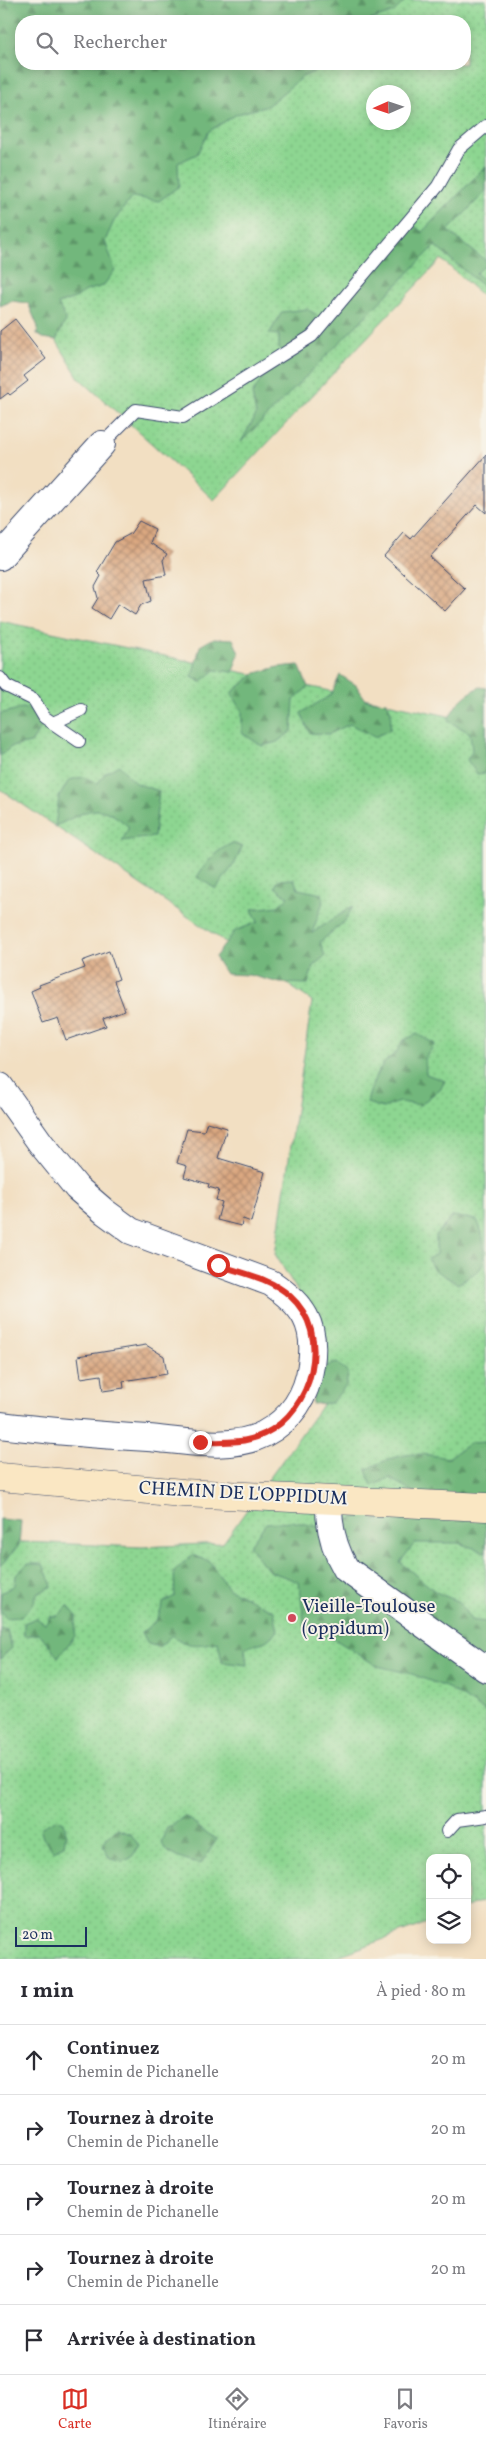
<!DOCTYPE html>
<html lang="fr">
<meta charset="utf-8">
<style>
:root{--surface:#fff;--page:#f7f7f7;--text:#2b2b33;--muted:#7c7c81;--line:#e1e1e2;--accent:#d93025}
body{margin:0;font-family:Vollkorn,serif;background:var(--page);color:var(--text)}
.controls{position:absolute;right:15px;bottom:15px;display:grid;overflow:hidden;border-radius:10px;box-shadow:0 2px 12px #0003}
.controls button{width:45px;height:45px;display:grid;place-items:center;padding:0;border:0;border-bottom:1px solid var(--line);background:var(--surface);color:var(--text);font:25px sans-serif}
.compass{position:absolute;left:366px;top:85px;width:45px;height:45px;border-radius:50%;background:var(--surface);box-shadow:0 2px 12px #0003;rotate:267deg}
.scale{position:absolute;left:15px;bottom:12px;width:72px;box-sizing:border-box;padding-left:5px;border:2px solid #1b2f5e;border-top:0;font-size:14px;line-height:18px;white-space:nowrap;color:#1b2f5e;-webkit-text-stroke:4px #f7f3e8;paint-order:stroke}
.stop{position:absolute;width:15px;height:15px;margin:-11px;border:4px solid #d93025;border-radius:50%;background:#fff}
.stop.end{background:#d93025;border-color:#fff;box-shadow:0 1px 5px #0008}
.list{margin:0;padding:0;list-style:none}
h2{display:flex;justify-content:space-between;align-items:center;height:65px;margin:0;padding:0 20px;font-size:21px}
h2 small{font-size:16px;font-weight:400;color:var(--muted)}
.list li{display:grid;grid-template-columns:32px 1fr auto;gap:15px;align-items:center;box-sizing:border-box;height:70px;padding:0 20px;border-top:1px solid var(--line)}
.list b{display:block;font-size:19px;white-space:nowrap}
.list p{margin:0;font-size:16px;white-space:nowrap;color:var(--muted)}
.list em{font-size:16px;font-style:normal;color:var(--muted)}
.icon{flex:none;width:28px;height:28px;fill:none;stroke:currentColor;stroke-width:2;stroke-linecap:round;stroke-linejoin:round}
.map{position:relative;flex:none;width:486px;height:1959px;overflow:hidden}
.search{position:absolute;background:var(--surface);box-shadow:0 2px 12px #0003;left:15px;right:15px;top:15px;height:55px;display:flex;align-items:center;gap:12px;box-sizing:border-box;padding:0 18px;border-radius:20px;color:var(--muted);font-size:19px}
.sheet{height:415px;background:var(--surface)}
nav{display:flex;justify-content:space-around;align-items:center;box-sizing:border-box;height:70px;border-top:1px solid var(--line);background:var(--surface);font-size:14px;color:var(--muted)}
nav a{display:grid;justify-items:center;gap:2px}
nav .on{color:var(--accent)}
.map>svg:first-child{display:block}
</style>
<div class="map">
<svg width="486" height="1959" viewBox="0 0 486 1959">
<defs>
<pattern id="grass-dots" width="8" height="8" patternUnits="userSpaceOnUse" patternTransform="scale(1.25)"><rect width="8" height="8" fill="#8dd691"/><path d="M2 2h.1M6 6h.1" fill="none" stroke="#79b87f" stroke-width="1.8" stroke-linecap="round"/></pattern>
<pattern id="forest-firs" width="22" height="20" patternUnits="userSpaceOnUse" patternTransform="scale(1.25)"><rect width="22" height="20" fill="#72b77b"/><path d="M5 1l3.5 6h-7zM16 11l3.5 6h-7z" fill="#5d9568"/></pattern>
<pattern id="building-cross-hatch" width="8" height="8" patternUnits="userSpaceOnUse" patternTransform="scale(1.25)"><rect width="8" height="8" fill="#daa780"/><path d="M0 0l8 8M0 8l8-8" fill="none" stroke="#b0886c"/></pattern>
</defs>
<rect width="100%" height="100%" fill="#f7f3e8"/>
<filter id="ink" filterUnits="userSpaceOnUse"><feTurbulence type="fractalNoise" baseFrequency=".02" numOctaves="2"/><feDisplacementMap in="SourceGraphic" scale="10" xChannelSelector="R" yChannelSelector="G"/><feConvolveMatrix kernelMatrix="1 2 1 2 8 2 1 2 1" color-interpolation-filters="sRGB"/></filter>
<filter id="wash" filterUnits="userSpaceOnUse"><feTurbulence type="fractalNoise" baseFrequency=".0096" numOctaves="4" result="noise"/><feDisplacementMap in="SourceGraphic" scale="20" xChannelSelector="R" yChannelSelector="G"/><feGaussianBlur stdDeviation="1.12" result="paint"/><feColorMatrix in="noise" values="0 0 0 0 0 0 0 0 0 0 0 0 0 0 0 0 0 1.4 0 .05"/><feComposite in="paint" operator="in"/></filter>
<g filter="url(#wash)">
<rect width="100%" height="100%" fill="#f2dfc2"/>
<g fill="url(#grass-dots)" stroke="#548278" fill-rule="evenodd">
<path d="M384,0H486V299L441,259L214,500L79,378L29,295L155,157L291,64H465V21H353ZM374,92H404V122H374Z"/>
<polygon points="0,621 486,724 486,1900 467,1907 467,1858 430,1858 430,1922 330,1959 0,1959 0,1541 142,1547 223,1543 325,1401 327,1340 275,1254 312,1001 0,789"/>
</g>
<g fill="url(#forest-firs)" stroke="#46736c">
<polygon points="0,0 406,0 394,12 368,21 21,21 21,64 326,64 324,67 302,77 267,106 237,114 209,131 197,154 178,163 179,186 159,201 132,197 114,221 105,241 115,270 103,286 86,291 75,298 58,304 66,320 56,340 43,338 37,334 38,327 28,303 12,301 0,306"/>
<path d="M486,166V191L448,231L486,261V265L476,273L486,282V289L435,246L241,442L256,415L252,394C264,376 267,367 289,361L279,348V335L269,334L282,312L307,309L325,320L413,225L422,232Z"/>
<polygon points="214,638 233,639 239,653 233,672 215,670 201,682 192,677 200,646"/>
<polygon points="299,665 308,687 294,700 292,731 277,742 262,746 242,733 242,710 231,693 256,673 278,667"/>
<polygon points="340,675 356,685 366,700 387,702 391,712 390,730 374,737 350,724 329,734 310,733 301,713 331,695"/>
<path d="M480,687L486,688V773L477,774L467,760L472,751L470,733L448,721C455,703 463,696 480,687Z"/>
<polygon points="22,708 40,710 42,726 31,743 11,747 0,756 0,714"/>
<path d="M119,765L135,783L159,791L154,837L122,841L129,827C97,798 88,812 55,826L59,797L69,780L83,777L98,783L105,773Z"/>
<path d="M233,843L242,847L235,863L216,889L197,877C206,862 216,850 233,843Z"/>
<polygon points="294,879 298,889 322,894 324,899 312,933 353,906 345,921 320,942 325,956 313,966 308,984 280,983 249,975 226,974 215,957 235,931 258,922 252,909 278,906 288,897 275,887 278,880"/>
<path d="M417,1034L435,1044L425,1058L426,1074L445,1081L441,1088L420,1105L399,1102L383,1108L367,1103C370,1090 375,1073 385,1062C395,1052 395,1058 402,1041Z"/>
<path d="M453,1216L477,1220C484,1233 486,1256 481,1268C474,1274 465,1279 458,1284L433,1269L428,1259L436,1254V1235Z"/>
<polygon points="337,1363 348,1373 346,1386 331,1403 312,1404 317,1365 326,1366"/>
<path d="M486,1442V1552L458,1543H415L400,1562L436,1592L459,1602L471,1620L486,1622V1712L448,1688L412,1674L377,1666L336,1640L305,1629L299,1582L269,1571L249,1546L266,1523L291,1521L325,1528L418,1495L389,1478L372,1486L366,1470C397,1453 413,1451 448,1458L470,1443Z"/>
<polygon points="0,1519 21,1521 19,1545 0,1566"/>
<path d="M192,1555L209,1561L229,1589L274,1611L278,1631L266,1641L245,1648L247,1665L222,1662L218,1642C198,1645 188,1648 172,1635L159,1647L148,1644L142,1632L156,1621L164,1602L175,1596L174,1572Z"/>
<polygon points="27,1564 43,1564 52,1586 37,1594 34,1603 21,1617 6,1618 0,1609 1,1593 15,1585 16,1575"/>
<polygon points="68,1606 76,1615 75,1636 58,1657 40,1634 24,1636 24,1623 36,1618 45,1624 51,1616 58,1616"/>
<polygon points="0,1628 7,1630 12,1648 0,1659"/>
<path d="M184,1816C196,1823 204,1834 217,1839L201,1864C185,1861 168,1857 161,1842L167,1828L172,1826Z"/>
<polygon points="57,1819 64,1822 66,1833 64,1845 54,1851 43,1838 40,1828"/>
<polygon points="117,1829 131,1834 139,1846 131,1858 121,1862 110,1858 103,1846 107,1837"/>
</g>
<g id="blocks">
<g fill="url(#building-cross-hatch)">
<polygon points="15,319 46,359 24,376 28,381 10,395 8,393 0,399 0,331"/>
<polygon points="486,455 486,513 477,505 430,557 465,589 445,611 384,556 404,533 411,539"/>
<polygon points="139,521 155,529 150,543 167,554 163,560 166,575 146,579 151,601 141,605 135,615 118,604 109,619 92,608 98,598 95,587 101,576 97,572 115,542 130,534"/>
<polygon points="109,951 119,979 114,981 125,1010 103,1018 106,1026 66,1040 58,1018 43,1023 31,991 40,987 39,985 85,968 82,961"/>
<polygon points="207,1122 227,1128 218,1158 265,1172 251,1222 243,1219 241,1226 217,1220 222,1202 216,1200 219,1190 208,1187 209,1184 184,1177 187,1166 177,1163 187,1129 204,1131"/>
<polygon points="146,1345 164,1356 167,1374 123,1381 124,1388 103,1391 101,1375 81,1378 78,1356"/>
</g>
</g>
</g>
<g filter="url(#ink)">
<use href="#blocks" fill-opacity="0" stroke="#3b496d" stroke-width="1"/>
<g fill="none" stroke-linecap="round" stroke-linejoin="round">
<defs>
<g id="lane">
<polyline points="102,444 136,410 183,417 312,336 438,186 459,149 486,126"/>
<polyline points="0,678 6,686 34,700 44,717 79,741"/>
<polyline points="53,723 81,710"/>
<polyline points="447,1831 457,1820 486,1816"/>
</g>
<g id="street">
<polyline points="0,557 102,444"/>
<path d="M0,1086L42,1145L77,1188L105,1212L131,1231L271,1283C303,1305 317,1324 311,1365C307,1395 292,1419 264,1434C231,1451 184,1441 148,1438C98,1435 49,1431 0,1425"/>
<path d="M329,1500C328,1525 333,1547 346,1569L486,1669"/>
</g>
<polyline id="secondary" points="0,1477 183,1493 486,1507"/>
</defs>
<use href="#lane" stroke="#3b496d" stroke-width="14"/>
<use href="#street" stroke="#3b496d" stroke-width="28"/>
<use href="#secondary" stroke="#3b496d" stroke-width="29"/>
<use href="#lane" stroke="#fff" stroke-width="12"/>
<use href="#street" stroke="#fff" stroke-width="26"/>
<use href="#secondary" stroke="#fae7c3" stroke-width="28"/>
</g>
</g>
<g fill="none" stroke-linecap="round" stroke-linejoin="round" filter="url(#ink)">
<path stroke="#d93025" stroke-width="6" d="M200,1442C222,1442 244,1444 264,1434C313,1411 333,1334 290,1296C270,1278 242,1273 218,1265"/>
</g>
<circle fill="#d1495b" stroke="#f7f3e8" stroke-width="2" cx="292" cy="1618" r="5"/>
<g text-anchor="middle" dominant-baseline="central" stroke-width="4" stroke-linejoin="round" paint-order="stroke">
<g font-size="19" fill="#1b2f5e" stroke="#f7f3e8">
<text transform="translate(243 1494) rotate(3)">CHEMIN DE L'OPPIDUM</text>
</g>
<g font-size="19" fill="#1b2f5e" stroke="#f7f3e8" text-anchor="start">
<text x="302" y="1607">Vieille-Toulouse<tspan x="302" dy="22">(oppidum)</tspan></text>
</g>
</g>
</svg>
<div class="controls">
<button><svg class="icon" aria-label="locate" viewBox="0 0 24 24"><circle cx="12" cy="12" r="6"/><path d="M12 2v4M12 18v4M2 12h4M18 12h4"/></svg></button>
<button><svg class="icon" aria-label="layers" viewBox="0 0 24 24"><path d="M12 4l9 5-9 5-9-5zM3 14l9 5 9-5"/></svg></button>
</div>
<svg class="compass" viewBox="-18 -18 36 36"><path d="M0-13l5 13h-10z" fill="#e53935"/><path d="M0 13l5-13h-10z" fill="#7c7c81"/></svg>
<div class="scale">20 m</div>
<div class="stop" style="left:218px;top:1265px"></div>
<div class="stop end" style="left:200px;top:1442px"></div>
<div class="search"><svg class="icon" aria-label="search" viewBox="0 0 24 24"><circle cx="10" cy="10" r="6"/><path d="M15 15l6 6"/></svg>Rechercher</div>
</div>
<section class="sheet">
<h2>1 min<small>À pied · 80 m</small></h2>
<ul class="list">
<li><svg class="icon" aria-label="ahead" viewBox="0 0 24 24"><path d="M12 20V5M6 11l6-6 6 6"/></svg><div><b>Continuez</b><p>Chemin de Pichanelle</p></div><em>20 m</em></li>
<li><svg class="icon" aria-label="right" viewBox="0 0 24 24"><path d="M7 20v-9h11M14 6l5 5-5 5"/></svg><div><b>Tournez à droite</b><p>Chemin de Pichanelle</p></div><em>20 m</em></li>
<li><svg class="icon" aria-label="right" viewBox="0 0 24 24"><path d="M7 20v-9h11M14 6l5 5-5 5"/></svg><div><b>Tournez à droite</b><p>Chemin de Pichanelle</p></div><em>20 m</em></li>
<li><svg class="icon" aria-label="right" viewBox="0 0 24 24"><path d="M7 20v-9h11M14 6l5 5-5 5"/></svg><div><b>Tournez à droite</b><p>Chemin de Pichanelle</p></div><em>20 m</em></li>
<li><svg class="icon" aria-label="arrive" viewBox="0 0 24 24"><path d="M6 21V4h12l-3 4 3 4H6"/></svg><div><b>Arrivée à destination</b></div></li>
</ul>
</section>
<nav>
<a class="on"><svg class="icon" aria-label="map" viewBox="0 0 24 24"><path d="M3 6l6-2 6 2 6-2v14l-6 2-6-2-6 2zM9 4v14M15 6v14"/></svg>Carte</a>
<a><svg class="icon" aria-label="directions" viewBox="0 0 24 24"><path d="M12 3l9 9-9 9-9-9zM9 14v-3h6M13 9l2 2-2 2"/></svg>Itinéraire</a>
<a><svg class="icon" aria-label="saved" viewBox="0 0 24 24"><path d="M7 4h10v16l-5-4-5 4z"/></svg>Favoris</a>
</nav>
